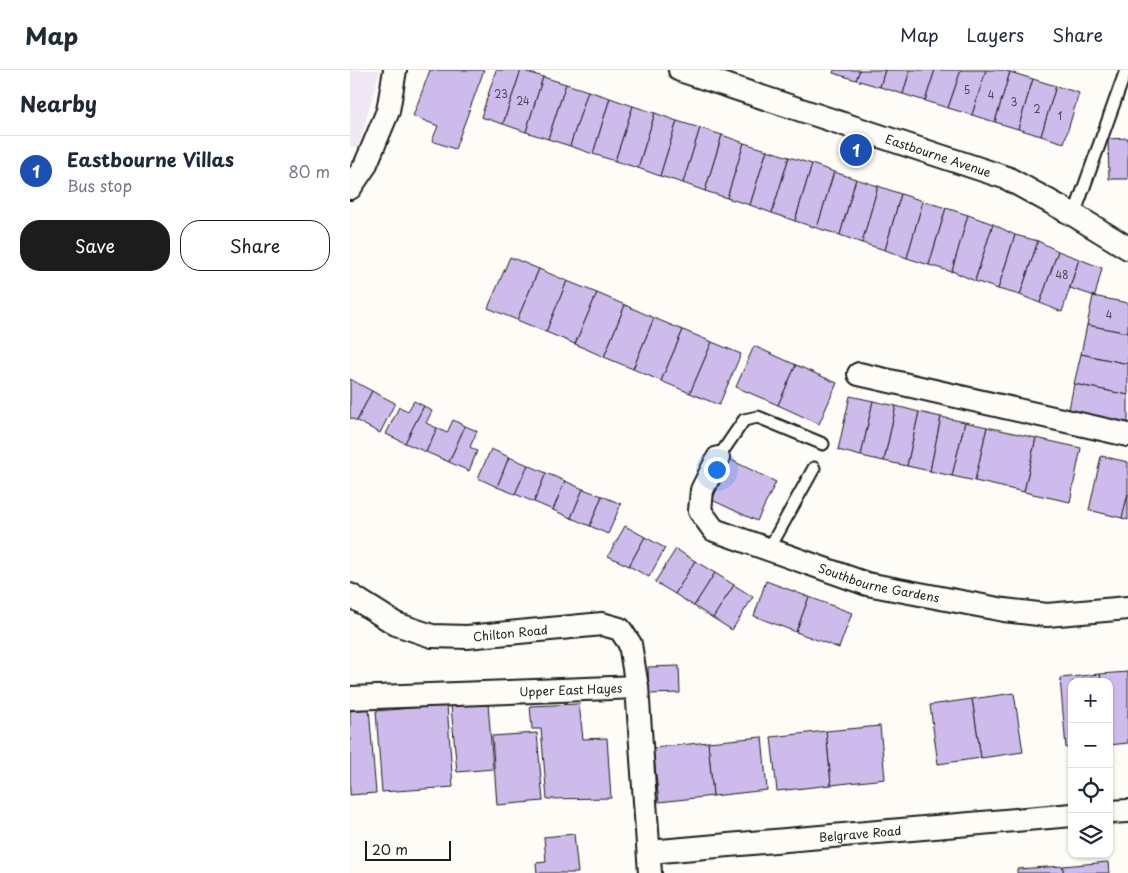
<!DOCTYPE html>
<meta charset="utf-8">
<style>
:root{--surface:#fff;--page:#f2f2f3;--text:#1f2937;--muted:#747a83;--line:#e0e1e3;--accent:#1c1c1c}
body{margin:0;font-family:"Playpen Sans",sans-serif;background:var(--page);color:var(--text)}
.controls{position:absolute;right:15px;bottom:15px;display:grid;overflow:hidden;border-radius:10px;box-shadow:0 1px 4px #0004}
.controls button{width:45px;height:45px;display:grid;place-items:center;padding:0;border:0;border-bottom:1px solid var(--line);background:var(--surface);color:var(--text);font:25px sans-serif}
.scale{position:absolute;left:15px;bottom:12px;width:86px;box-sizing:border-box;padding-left:5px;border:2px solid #1c1c1c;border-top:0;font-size:14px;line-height:18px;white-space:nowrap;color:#1c1c1c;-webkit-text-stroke:4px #fdfcf7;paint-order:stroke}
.you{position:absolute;left:366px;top:399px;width:18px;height:18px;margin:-12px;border:4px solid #fff;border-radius:50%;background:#1a73e8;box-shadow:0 0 0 8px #1a73e833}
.badge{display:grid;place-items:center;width:32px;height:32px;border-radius:50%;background:var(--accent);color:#fff;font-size:16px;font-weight:700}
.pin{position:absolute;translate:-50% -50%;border:2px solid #fff;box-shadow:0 1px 5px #0006}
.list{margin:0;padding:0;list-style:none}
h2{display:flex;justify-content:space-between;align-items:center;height:65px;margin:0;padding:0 20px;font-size:21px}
h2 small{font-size:16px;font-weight:400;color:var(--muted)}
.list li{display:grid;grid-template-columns:32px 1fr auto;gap:15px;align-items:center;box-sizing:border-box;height:70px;padding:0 20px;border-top:1px solid var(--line)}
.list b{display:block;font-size:19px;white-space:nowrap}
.list p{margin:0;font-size:16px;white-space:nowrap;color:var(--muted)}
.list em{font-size:16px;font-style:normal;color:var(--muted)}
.actions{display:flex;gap:10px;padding:15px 20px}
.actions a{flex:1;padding:11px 0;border:1px solid var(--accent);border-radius:20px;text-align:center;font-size:18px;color:var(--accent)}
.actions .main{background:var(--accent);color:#fff}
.icon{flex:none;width:28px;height:28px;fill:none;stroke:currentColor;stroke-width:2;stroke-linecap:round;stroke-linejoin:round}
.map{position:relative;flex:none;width:778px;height:803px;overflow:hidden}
header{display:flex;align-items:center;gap:30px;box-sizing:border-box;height:70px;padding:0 25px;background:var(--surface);border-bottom:1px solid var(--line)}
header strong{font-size:24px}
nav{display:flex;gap:28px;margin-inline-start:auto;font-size:18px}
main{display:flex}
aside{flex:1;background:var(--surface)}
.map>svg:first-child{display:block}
</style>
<header>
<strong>Map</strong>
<nav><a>Map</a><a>Layers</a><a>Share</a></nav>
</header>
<main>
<aside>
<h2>Nearby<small></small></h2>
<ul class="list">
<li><span class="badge" style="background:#1a4fb4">1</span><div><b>Eastbourne Villas</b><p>Bus stop</p></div><em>80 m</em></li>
</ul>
<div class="actions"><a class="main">Save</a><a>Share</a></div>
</aside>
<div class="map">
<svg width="778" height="803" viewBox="0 0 778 803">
<rect width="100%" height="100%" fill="#fdfcf7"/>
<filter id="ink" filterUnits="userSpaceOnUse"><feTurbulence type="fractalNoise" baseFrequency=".02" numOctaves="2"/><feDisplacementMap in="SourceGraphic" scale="10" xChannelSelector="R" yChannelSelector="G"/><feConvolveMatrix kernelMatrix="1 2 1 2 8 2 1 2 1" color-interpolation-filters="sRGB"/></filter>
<g filter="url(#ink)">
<polygon fill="#efe8f4" points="0,0 30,0 8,78 0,76"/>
<g fill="#cdbbec" stroke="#1c1c1c">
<polygon points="80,0 134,0 105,79 82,71 88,56 63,46"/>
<polygon points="146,0 171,0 153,54 131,47"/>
<polygon points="171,0 193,7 176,62 153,54"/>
<polygon points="484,0 510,0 506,10 483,3"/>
<polygon points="510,0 535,0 530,17 506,10"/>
<polygon points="535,0 560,0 553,24 530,17"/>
<polygon points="560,0 585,0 575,31 553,24"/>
<polygon points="585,0 611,0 598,38 575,31"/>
<polygon points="611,0 636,0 622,45 598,38"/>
<polygon points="636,0 653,0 660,2 645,52 622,45"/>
<polygon points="660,2 683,9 668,59 645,52"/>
<polygon points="193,7 216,14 198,69 176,62"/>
<polygon points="683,9 706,16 691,66 668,59"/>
<polygon points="216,14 238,21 220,76 198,69"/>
<polygon points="706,16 729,23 714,73 691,66"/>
<polygon points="238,21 260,28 243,84 220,76"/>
<polygon points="260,28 283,36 265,91 243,84"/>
<polygon points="283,36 305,43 288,98 265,91"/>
<polygon points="305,43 327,51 310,106 288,98"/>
<polygon points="327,51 350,58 333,113 310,106"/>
<polygon points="350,58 372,65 355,121 333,113"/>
<polygon points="372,65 394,73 377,128 355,121"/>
<polygon points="778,68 778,109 759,109 758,69"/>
<polygon points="394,73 417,80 400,135 377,128"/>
<polygon points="417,80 439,87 422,143 400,135"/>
<polygon points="439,87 462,94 445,151 422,143"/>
<polygon points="462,94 484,102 467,158 445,151"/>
<polygon points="484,102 506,109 490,165 467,158"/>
<polygon points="506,109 528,116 512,173 490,165"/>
<polygon points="528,116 551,124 535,180 512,173"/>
<polygon points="551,124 573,131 557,188 535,180"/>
<polygon points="573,131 596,138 579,195 557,188"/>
<polygon points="596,138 618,145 602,202 579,195"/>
<polygon points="618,145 643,154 625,211 602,201"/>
<polygon points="643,154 665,165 648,219 625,211"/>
<polygon points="665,165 688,171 670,225 648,219"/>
<polygon points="688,171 708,181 690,233 670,225"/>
<polygon points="708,181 729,189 712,242 690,233"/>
<polygon points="160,187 189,199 167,250 138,238"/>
<polygon points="729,189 752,198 745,226 720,218"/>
<polygon points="189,199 217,211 196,262 167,250"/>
<polygon points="217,211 247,223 225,274 196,262"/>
<polygon points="247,223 275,235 254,287 225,274"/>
<polygon points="743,226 778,233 778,263 737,255"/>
<polygon points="275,235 304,248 283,299 254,287"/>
<polygon points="304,248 333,260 311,311 283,299"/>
<polygon points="737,255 778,263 778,294 731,284"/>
<polygon points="333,260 362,272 340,323 311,311"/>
<polygon points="362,272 391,284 369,335 340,323"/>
<polygon points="404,276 446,295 428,335 386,317"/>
<polygon points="731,284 778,294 778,325 724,314"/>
<polygon points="446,295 487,313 469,354 428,335"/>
<polygon points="0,309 22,321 7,351 0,348"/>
<polygon points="724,314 778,325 778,356 718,344"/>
<polygon points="22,321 45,333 30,363 7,351"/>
<polygon points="500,326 523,331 511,386 488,380"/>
<polygon points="64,331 74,336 55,373 36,364 49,337 58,341"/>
<polygon points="523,331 546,336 534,391 511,386"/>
<polygon points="74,336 82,341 76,353 87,358 76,382 55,373"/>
<polygon points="546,336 569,342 557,396 534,391"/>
<polygon points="569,342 591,347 580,401 557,396"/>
<polygon points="591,347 615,352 602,406 580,401"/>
<polygon points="103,350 115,356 99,392 76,382 87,358 97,363"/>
<polygon points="615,352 637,357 625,411 602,406"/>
<polygon points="115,356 127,361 120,377 127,381 119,401 99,392"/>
<polygon points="637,357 686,368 674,422 625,411"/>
<polygon points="686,368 731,378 720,432 674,422"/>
<polygon points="141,379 159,387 147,417 128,408"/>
<polygon points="751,386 778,392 778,424 772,448 739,440"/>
<polygon points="159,387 178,395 165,424 147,417"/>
<polygon points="381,390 426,412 407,451 362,430"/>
<polygon points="178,395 196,403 184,432 165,424"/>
<polygon points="196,403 215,411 203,440 184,432"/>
<polygon points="215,411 233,419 221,448 203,440"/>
<polygon points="233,419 252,426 240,456 221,448"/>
<polygon points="778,424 778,450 772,448"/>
<polygon points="252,426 271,434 258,464 240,456"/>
<polygon points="275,456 295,467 279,496 258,486"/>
<polygon points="295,467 315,478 299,507 279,496"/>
<polygon points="326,479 345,491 325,524 305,512"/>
<polygon points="345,491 365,503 344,536 325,524"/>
<polygon points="365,503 384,515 363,548 344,536"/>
<polygon points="416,511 459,527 446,562 404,546"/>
<polygon points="384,515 403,527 382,560 363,548"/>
<polygon points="459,527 502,543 489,578 446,562"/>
<polygon points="329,596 330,623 299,624 298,597"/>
<polygon points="778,602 778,673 759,675 759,612 751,612 750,604"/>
<polygon points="750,604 751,612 722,612 722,678 716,678 710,608"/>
<polygon points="664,623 673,682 631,688 622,629"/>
<polygon points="622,629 631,688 588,694 580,635"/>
<polygon points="138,633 143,699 107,702 101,636"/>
<polygon points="229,634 233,669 257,668 261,728 197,729 191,659 182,659 180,636"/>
<polygon points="97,635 103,717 32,722 26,641"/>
<polygon points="19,639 26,723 0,725 0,641"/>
<polygon points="530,656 535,709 481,715 476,661"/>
<polygon points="476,661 481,715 427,721 421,667"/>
<polygon points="187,663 193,731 147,735 142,666"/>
<polygon points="412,667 417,720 363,726 358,672"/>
<polygon points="358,672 363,726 309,732 303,678"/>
<polygon points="224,764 228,803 187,803 186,793 196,792 194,767"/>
<polygon points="758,792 759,803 713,803 713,796"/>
<polygon points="713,796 713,803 667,803 667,799"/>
</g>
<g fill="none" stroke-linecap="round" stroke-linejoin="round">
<defs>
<g id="service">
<polyline points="724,145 776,0"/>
<polyline points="368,388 394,350 408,347 473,374"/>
<polyline points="419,479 464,398"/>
</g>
<g id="minor">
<path id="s1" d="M330,0L657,108L724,145L778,178"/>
<polyline points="0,118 15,96 38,41 45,0"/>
<polyline points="509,304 778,365"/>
<path id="s2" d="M368,388L352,420L350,441L364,460L517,514L654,540L697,545L778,538"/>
<path id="s3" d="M0,525L46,554L82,566L117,567L252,554L270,559L280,574L287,617"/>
<path id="s4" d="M0,628L287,617L300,803"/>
<polyline points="759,742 778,741"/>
<path id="s5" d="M299,782L722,745"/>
</g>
</defs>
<use href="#service" stroke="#1c1c1c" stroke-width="15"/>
<use href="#minor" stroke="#1c1c1c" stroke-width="26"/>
<use href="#service" stroke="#fdfcf7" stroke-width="11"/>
<use href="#minor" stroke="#fdfcf7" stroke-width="22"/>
</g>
</g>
<g text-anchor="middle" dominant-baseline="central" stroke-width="4.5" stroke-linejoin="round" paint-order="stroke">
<g font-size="10" fill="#484450">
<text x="617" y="19">5</text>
<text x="151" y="23">23</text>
<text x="641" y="24">4</text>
<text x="173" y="30">24</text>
<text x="664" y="31">3</text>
<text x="687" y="38">2</text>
<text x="710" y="45">1</text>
<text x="712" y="204">48</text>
<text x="759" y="244">4</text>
</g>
<g font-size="12" fill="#1c1c1c" stroke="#fdfcf7">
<text stroke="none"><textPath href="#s1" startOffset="272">Eastbourne Avenue</textPath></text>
<text stroke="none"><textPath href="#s2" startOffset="254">Southbourne Gardens</textPath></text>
<text stroke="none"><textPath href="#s3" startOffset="171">Chilton Road</textPath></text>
<text stroke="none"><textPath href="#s4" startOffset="221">Upper East Hayes</textPath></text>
<text stroke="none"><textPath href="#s5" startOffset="212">Belgrave Road</textPath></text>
</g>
</g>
</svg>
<div class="controls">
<button>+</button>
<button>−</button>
<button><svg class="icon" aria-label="locate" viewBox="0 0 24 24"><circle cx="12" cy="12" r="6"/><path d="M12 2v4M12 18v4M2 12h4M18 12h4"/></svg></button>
<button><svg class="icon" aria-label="layers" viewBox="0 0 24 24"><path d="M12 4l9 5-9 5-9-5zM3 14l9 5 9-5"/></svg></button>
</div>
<div class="scale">20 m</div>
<div class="you"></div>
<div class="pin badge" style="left:506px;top:80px;background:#1a4fb4">1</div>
</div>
</main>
